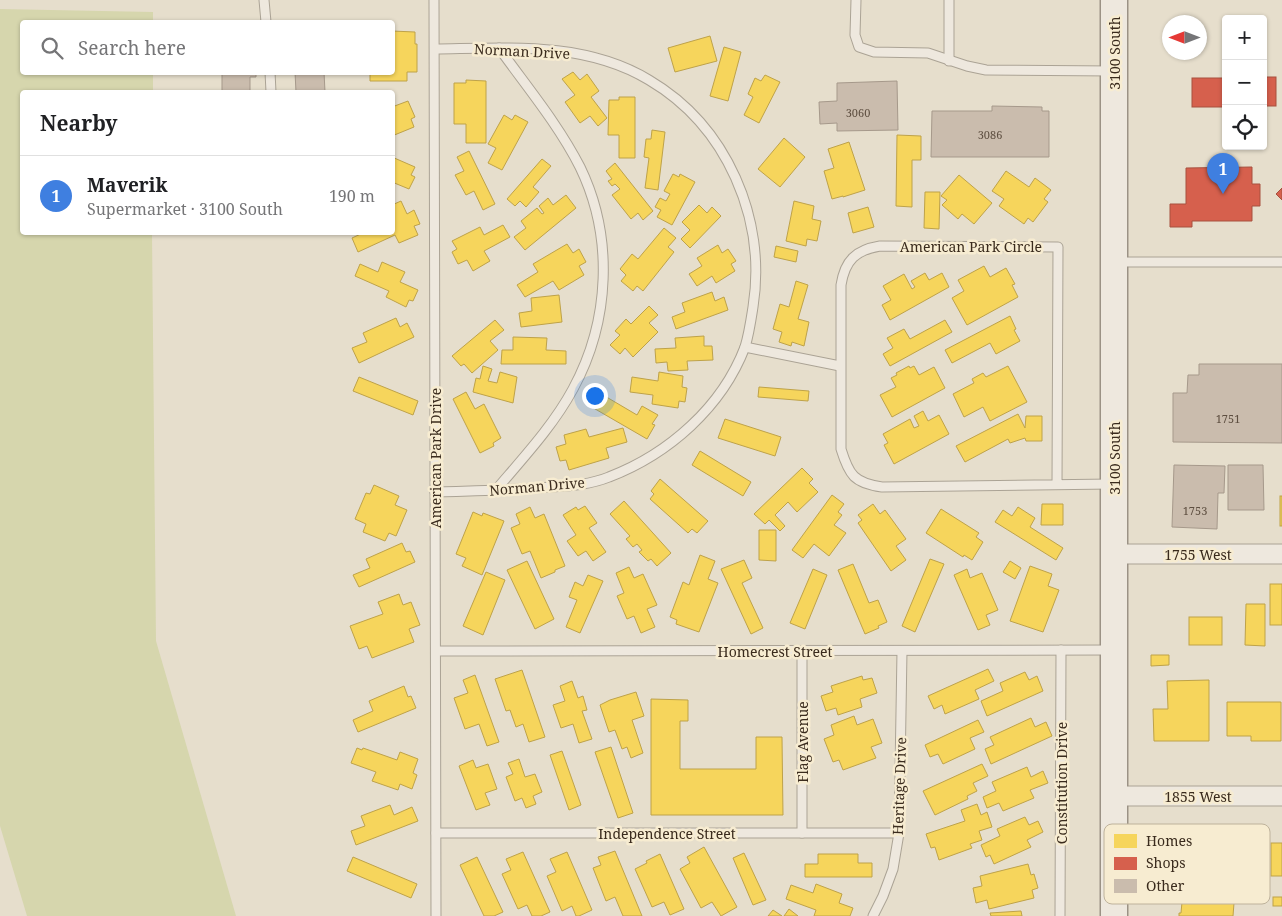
<!DOCTYPE html>
<meta charset="utf-8">
<style>
:root{--surface:#fff;--page:#f2f2f2;--text:#202124;--muted:#757577;--line:#e0e0e0;--accent:#0b8043}
body{margin:0;font-family:"Noto Serif",serif;background:var(--page);color:var(--text)}
.controls{position:absolute;right:15px;top:15px;display:grid;overflow:hidden;border-radius:5px;box-shadow:0 1px 4px #0004}
.controls button{width:45px;height:45px;display:grid;place-items:center;padding:0;border:0;border-bottom:1px solid var(--line);background:var(--surface);color:var(--text);font:25px sans-serif}
.compass{position:absolute;left:1162px;top:15px;width:45px;height:45px;border-radius:50%;background:var(--surface);box-shadow:0 1px 4px #0004;rotate:270deg}
.you{position:absolute;left:594px;top:395px;width:18px;height:18px;margin:-12px;border:4px solid #fff;border-radius:50%;background:#1a73e8;box-shadow:0 0 0 8px #1a73e833}
.badge{display:grid;place-items:center;width:32px;height:32px;border-radius:50%;background:var(--accent);color:#fff;font-size:16px;font-weight:700}
.pin{position:absolute;translate:-50% -41px;filter:drop-shadow(0 1px 2px #0008)}
.pin::after{content:'';position:absolute;top:26px;width:18px;height:15px;background:inherit;clip-path:polygon(0 0,100% 0,50% 100%)}
.list{margin:0;padding:0;list-style:none}
h2{display:flex;justify-content:space-between;align-items:center;height:65px;margin:0;padding:0 20px;font-size:21px}
h2 small{font-size:16px;font-weight:400;color:var(--muted)}
.list li{display:grid;grid-template-columns:32px 1fr auto;gap:15px;align-items:center;box-sizing:border-box;height:80px;padding:0 20px;border-top:1px solid var(--line)}
.list b{display:block;font-size:19px;white-space:nowrap}
.list p{margin:0;font-size:16px;white-space:nowrap;color:var(--muted)}
.list em{font-size:16px;font-style:normal;color:var(--muted)}
.icon{flex:none;width:28px;height:28px;fill:none;stroke:currentColor;stroke-width:2;stroke-linecap:round;stroke-linejoin:round}
.map{position:relative;flex:none;width:1282px;height:916px;overflow:hidden}
.search{position:absolute;background:var(--surface);box-shadow:0 1px 4px #0004;left:20px;top:20px;width:375px;height:55px;display:flex;align-items:center;gap:12px;box-sizing:border-box;padding:0 18px;border-radius:5px;color:var(--muted);font-size:19px}
.panel{position:absolute;background:var(--surface);box-shadow:0 1px 4px #0004;left:20px;top:90px;width:375px;height:145px;border-radius:5px}
.map>svg:first-child{display:block}
</style>
<div class="map">
<svg width="1282" height="916" viewBox="0 0 1282 916">
<rect width="100%" height="100%" fill="#e6decc"/>
<polygon fill="#d6d6ad" points="0,9 153,12 153,22 22,22 22,72 153,73 153,92 22,92 22,232 152,233 156,641 236,916 27,916 0,826"/>
<g fill="#f6d55c" stroke="#bea249">
<polygon points="392,31 415,32 415,44 417,44 417,72 407,72 407,81 370,81 370,73 355,72 392,72"/>
<polygon points="710,36 717,61 675,72 668,48"/>
<polygon points="724,47 741,52 728,101 710,96"/>
<polygon points="573,72 580,80 587,74 599,91 591,97 607,118 598,126 590,116 580,123 565,102 575,95 562,79"/>
<polygon points="765,75 780,82 759,123 744,115 753,97 748,94 755,78 761,81"/>
<polygon points="466,80 486,81 486,143 466,143 466,124 454,124 454,83 466,83"/>
<polygon points="619,97 635,97 635,158 619,158 619,135 608,135 609,100 619,100"/>
<polygon points="408,101 415,117 411,119 414,127 392,136 392,107"/>
<polygon points="504,115 512,120 515,115 528,122 502,170 488,163 496,148 488,144"/>
<polygon points="652,130 665,132 658,190 645,188 649,158 644,157 646,139 651,139"/>
<polygon points="897,135 921,136 921,160 912,160 912,207 896,206"/>
<polygon points="784,138 805,157 780,187 758,169"/>
<polygon points="849,142 865,190 843,197 843,196 832,199 824,171 834,168 828,149"/>
<polygon points="469,151 495,204 483,210 474,191 466,195 455,175 464,171 457,157"/>
<polygon points="392,157 415,167 411,175 415,177 409,189 392,182"/>
<polygon points="542,159 551,166 533,187 539,192 526,207 520,201 515,206 507,199"/>
<polygon points="615,163 653,211 643,220 638,213 631,219 612,195 620,189 615,184 612,186 608,181 612,179 606,171"/>
<polygon points="1006,171 1029,187 1035,178 1051,190 1044,199 1048,202 1033,222 1028,218 1024,224 999,206 1004,199 992,191"/>
<polygon points="673,174 679,177 680,174 695,182 672,225 657,217 661,210 655,207 660,198 666,201 670,194 664,191"/>
<polygon points="959,175 992,203 974,224 962,214 958,219 942,205 947,200 941,196"/>
<polygon points="925,192 940,192 939,229 924,228"/>
<polygon points="566,195 576,208 525,250 514,237 526,228 521,221 537,208 542,214 544,213 539,206 548,198 553,205"/>
<polygon points="401,201 407,214 414,210 420,224 414,226 418,235 399,243 395,235 358,252 352,238 365,232 392,232 392,205"/>
<polygon points="794,201 814,206 812,219 821,221 817,241 807,239 806,246 786,241"/>
<polygon points="699,205 707,213 712,207 721,216 690,248 681,239 690,230 682,222"/>
<polygon points="868,207 874,227 853,233 848,213"/>
<polygon points="503,225 510,237 484,251 490,261 473,271 467,260 458,264 452,252 457,249 452,241 480,227 484,235"/>
<polygon points="664,228 676,238 668,247 674,252 643,291 637,286 633,291 621,281 626,275 620,269 632,254 638,259"/>
<polygon points="567,244 573,253 579,249 586,262 579,266 584,275 559,290 553,281 525,297 517,285 538,272 533,264"/>
<polygon points="718,245 722,253 728,249 736,261 731,264 735,271 716,283 712,276 697,286 689,274 702,266 697,258"/>
<polygon points="776,246 798,251 796,262 774,257"/>
<polygon points="382,262 405,272 400,282 418,290 413,301 409,300 406,307 386,297 389,291 355,276 360,264 378,272"/>
<polygon points="984,266 990,277 1006,268 1015,284 1012,285 1018,297 967,325 952,298 964,291 958,280"/>
<polygon points="925,273 929,280 942,273 949,287 890,320 882,305 891,300 883,286 904,274 912,289 915,287 911,281"/>
<polygon points="796,281 808,285 798,319 809,322 804,346 792,342 791,346 779,342 782,332 773,329 780,304 789,307"/>
<polygon points="712,292 715,301 724,297 728,310 676,329 672,317 685,312 682,303"/>
<polygon points="559,295 562,322 521,327 519,313 532,311 531,298"/>
<polygon points="649,306 658,315 649,323 658,332 633,357 625,348 620,354 610,345 620,335 615,331 626,319 631,324"/>
<polygon points="1010,316 1016,329 1014,330 1020,341 996,354 990,343 952,363 945,350"/>
<polygon points="396,318 400,327 407,323 414,337 359,363 352,348 367,342 363,333"/>
<polygon points="495,320 504,330 490,341 498,350 472,373 464,364 461,366 452,356"/>
<polygon points="945,320 952,332 890,366 883,354 893,348 887,338 904,329 910,339"/>
<polygon points="704,336 704,346 712,346 713,360 687,361 688,370 668,371 667,362 656,363 655,349 676,348 675,338"/>
<polygon points="513,337 547,338 546,350 566,351 566,364 501,364 502,350 513,350"/>
<polygon points="483,366 492,369 488,381 497,383 500,372 517,377 513,403 473,392 476,378 480,379"/>
<polygon points="909,366 910,368 914,366 919,375 934,367 945,388 892,417 880,395 896,387 891,378 897,375 896,373"/>
<polygon points="1008,366 1027,402 990,421 983,407 964,417 953,394 974,383 972,379 983,373 986,377"/>
<polygon points="659,372 683,376 682,387 687,388 685,402 679,401 678,408 652,404 653,395 630,392 632,377 658,381"/>
<polygon points="359,377 418,401 413,415 353,391"/>
<polygon points="759,387 809,391 808,401 758,397"/>
<polygon points="466,392 475,409 484,404 501,438 493,443 494,446 480,453 453,399"/>
<polygon points="598,392 637,415 642,406 658,415 652,424 655,425 647,439 590,406"/>
<polygon points="923,411 928,421 939,415 949,434 894,464 884,445 888,443 883,434 910,419 914,428 919,426 914,416"/>
<polygon points="1018,414 1025,428 1026,416 1042,416 1042,441 1026,441 1025,438 1010,443 1008,439 965,462 956,446"/>
<polygon points="725,419 781,437 775,456 718,438"/>
<polygon points="623,428 627,442 606,448 609,458 569,470 566,460 560,461 556,447 566,444 564,435 586,429 589,437"/>
<polygon points="700,451 751,482 743,496 692,465"/>
<polygon points="802,468 813,479 809,483 818,492 797,512 788,502 775,515 785,526 780,531 769,520 765,524 754,514"/>
<polygon points="660,479 708,521 697,533 692,529 688,533 650,499 654,494 651,491"/>
<polygon points="374,485 399,496 395,505 407,510 396,536 389,533 385,541 363,532 366,524 355,519 366,493 370,494"/>
<polygon points="832,495 844,504 838,512 842,515 834,525 846,533 829,556 814,544 803,558 792,550"/>
<rect x="1280" y="496" width="2" height="30"/>
<polygon points="624,501 671,553 657,566 651,559 648,561 639,552 642,550 637,544 633,547 626,539 630,536 610,514"/>
<polygon points="873,504 880,514 885,510 906,539 896,546 906,560 891,571 858,523 862,520 858,515"/>
<polygon points="1042,504 1063,504 1063,525 1041,525"/>
<polygon points="585,506 597,523 589,528 606,552 593,561 586,551 578,556 567,541 576,535 563,515 576,507 578,510"/>
<polygon points="530,507 535,518 544,514 565,566 555,570 555,572 541,578 530,551 522,554 511,528 520,524 516,514"/>
<polygon points="1018,507 1035,518 1030,527 1063,548 1056,560 995,522 1003,510 1012,516"/>
<polygon points="941,509 979,533 976,537 983,542 972,560 964,555 963,557 926,533"/>
<polygon points="473,512 482,516 483,513 504,521 482,575 462,566 466,558 456,554"/>
<polygon points="759,530 776,530 776,561 759,560"/>
<polygon points="402,543 406,552 410,551 415,562 359,587 353,575 370,568 366,559"/>
<polygon points="700,555 715,561 708,579 718,583 699,632 676,624 677,620 670,617 683,582 689,585"/>
<polygon points="930,559 944,564 915,632 902,626"/>
<polygon points="744,560 752,578 742,583 763,628 751,634 721,569"/>
<polygon points="527,561 554,619 535,629 507,570"/>
<polygon points="1010,561 1021,568 1015,579 1003,572"/>
<polygon points="853,564 869,603 878,600 887,622 878,626 879,628 865,634 838,570"/>
<polygon points="1030,566 1052,574 1048,586 1059,590 1043,632 1010,621"/>
<polygon points="629,567 634,578 643,574 657,605 647,609 655,627 641,633 634,616 627,619 617,596 624,593 616,573"/>
<polygon points="813,569 827,575 805,629 790,623"/>
<polygon points="967,569 970,578 982,573 998,610 986,615 990,625 978,630 954,575"/>
<polygon points="486,572 505,580 483,635 463,626"/>
<polygon points="588,575 603,581 580,633 566,627 577,600 569,597 575,582 583,586"/>
<rect x="1270" y="584" width="12" height="41"/>
<polygon points="399,594 403,605 411,602 420,625 409,629 414,642 372,658 367,646 359,649 350,626 383,614 378,602"/>
<polygon points="1246,604 1265,604 1265,646 1245,645"/>
<rect x="1189" y="617" width="33" height="28"/>
<polygon points="1151,655 1169,655 1169,665 1151,666"/>
<polygon points="988,669 994,681 975,690 979,699 945,714 942,705 934,709 928,696"/>
<polygon points="522,670 545,737 529,742 523,724 516,727 510,710 506,711 495,679"/>
<polygon points="1025,672 1029,680 1037,676 1043,691 987,716 981,701 1003,691 1000,683"/>
<polygon points="475,675 499,742 487,746 479,724 465,729 454,698 468,693 463,680"/>
<polygon points="862,676 863,680 872,678 877,693 860,699 862,707 838,715 836,708 826,711 821,696 833,692 831,686"/>
<polygon points="1209,680 1209,741 1154,741 1153,709 1168,709 1167,681"/>
<polygon points="572,681 578,698 583,696 587,710 582,711 592,739 579,743 573,724 561,728 553,705 565,701 560,686"/>
<polygon points="404,686 408,697 411,696 416,708 358,732 353,720 373,711 369,701"/>
<polygon points="636,692 644,716 632,720 643,753 631,758 627,747 622,749 615,730 609,732 600,705 610,700"/>
<polygon points="651,699 688,700 688,721 680,721 680,769 756,769 756,737 782,737 783,815 651,815"/>
<polygon points="1227,702 1281,702 1281,741 1251,741 1251,736 1227,736"/>
<polygon points="854,716 857,725 873,719 882,743 871,747 876,758 843,770 839,760 833,762 824,739 834,735 831,725"/>
<polygon points="1031,718 1035,727 1046,722 1052,736 991,764 985,749 994,745 990,737"/>
<polygon points="978,720 984,732 970,738 975,749 943,764 938,754 930,757 925,745"/>
<polygon points="611,747 633,813 618,818 595,752"/>
<polygon points="357,748 362,750 363,748 397,760 400,752 418,759 413,773 417,775 412,789 400,784 398,790 372,781 376,772 351,763"/>
<polygon points="562,751 581,805 569,810 550,755"/>
<polygon points="519,759 525,777 535,774 542,792 533,796 536,804 526,808 522,798 515,801 506,777 513,774 508,763"/>
<polygon points="473,760 476,768 488,764 497,789 485,793 490,805 476,810 459,766"/>
<polygon points="982,764 988,776 973,783 977,791 967,796 968,799 935,815 923,791"/>
<polygon points="1027,767 1031,777 1043,771 1048,783 1030,790 1034,798 1003,811 999,803 987,808 983,797 996,791 992,782"/>
<polygon points="977,804 981,815 987,812 992,827 979,831 982,840 970,844 972,848 939,860 935,847 931,848 926,834 965,821 961,810"/>
<polygon points="390,805 394,815 412,807 418,821 356,845 351,831 365,826 361,816"/>
<polygon points="1025,817 1029,825 1038,821 1043,832 1027,840 1031,847 994,864 990,855 986,857 981,845 1000,836 997,829"/>
<rect x="1271" y="843" width="11" height="33"/>
<polygon points="704,847 737,907 721,916 712,902 701,908 680,869 690,863 687,857"/>
<polygon points="615,851 642,916 623,916 615,897 606,901 593,868 601,865 598,857"/>
<polygon points="523,852 550,912 541,916 532,916 527,905 518,909 502,874 511,870 506,859"/>
<polygon points="567,852 592,910 579,916 576,916 572,906 562,911 547,876 556,872 550,859"/>
<polygon points="744,853 766,900 753,905 733,858"/>
<polygon points="660,854 684,909 670,915 664,902 652,907 635,869 647,863 646,861"/>
<polygon points="818,854 858,854 858,863 872,863 872,877 805,877 805,864 818,864"/>
<polygon points="353,857 417,884 411,898 347,871"/>
<polygon points="477,857 503,912 494,916 484,916 460,865"/>
<polygon points="1028,864 1031,875 1034,874 1038,888 1032,890 1034,898 989,909 987,900 976,903 973,888 982,886 980,876"/>
<polygon points="816,884 842,894 839,903 853,908 850,916 814,916 816,910 786,899 791,885 813,893"/>
<rect x="1273" y="897" width="9" height="9"/>
<polygon points="1182,902 1234,903 1233,916 1179,916 1179,913 1181,913"/>
<polygon points="789,909 798,916 784,916"/>
<polygon points="773,910 782,916 768,916"/>
<polygon points="1021,911 1022,916 991,916 990,913"/>
</g>
<g fill="#d6604d" stroke="#a7503f">
<rect x="1263" y="77" width="13" height="29"/>
<rect x="1192" y="78" width="34" height="29"/>
<polygon points="1252,167 1252,184 1260,184 1260,206 1252,206 1252,221 1192,221 1192,227 1170,227 1170,204 1186,204 1186,168"/>
<polygon points="1282,188 1282,200 1276,194"/>
</g>
<g fill="#cabcad" stroke="#a6998b">
<polygon points="222,72 256,72 256,77 250,77 250,92 222,92"/>
<polygon points="295,72 324,72 325,92 296,92"/>
<polygon points="897,81 898,130 837,131 837,123 820,124 819,102 837,101 837,83"/>
<polygon points="992,106 1042,107 1042,111 1049,111 1049,157 931,157 932,111 992,111"/>
<polygon points="1199,364 1282,364 1282,443 1173,442 1173,393 1187,393 1188,375 1199,375"/>
<polygon points="1174,465 1225,466 1224,493 1218,493 1217,529 1172,527"/>
<polygon points="1228,465 1263,465 1264,510 1228,510"/>
</g>
<g fill="none" stroke-linecap="round" stroke-linejoin="round">
<defs>
<g id="service">
<polyline points="264,0 266,22"/>
<polyline points="434,0 436,916"/>
<polyline points="856,0 855,35 859,47 874,52 928,53 967,66 986,70 1113,71"/>
<polyline points="949,0 949,61"/>
<path d="M435,49C507,48 585,41 649,80C727,126 767,219 753,307C751,320 749,334 745,347C722,407 669,454 609,477C587,486 563,486 539,488C504,490 470,491 435,492"/>
<polyline points="270,72 271,92"/>
<polyline points="1117,262 1282,262"/>
<polyline points="745,347 840,366"/>
<path d="M1057,484L1058,247L880,246C856,250 845,260 841,285V449C849,475 854,483 882,487L1112,484"/>
<path d="M495,491C523,458 553,426 573,389C610,321 614,237 580,167C558,124 527,87 499,48"/>
<polyline points="436,651 1111,650"/>
<polyline points="436,833 899,833"/>
<polyline points="802,833 802,651"/>
<polyline points="873,916 883,896 893,869 899,833 902,651"/>
<polyline points="1060,916 1061,650"/>
</g>
<g id="minor">
<polyline points="1114,554 1282,554"/>
<polyline points="1114,796 1282,796"/>
</g>
<polyline id="secondary" points="1114,0 1114,916"/>
</defs>
<use href="#service" stroke="#aba395" stroke-width="11"/>
<use href="#minor" stroke="#aba395" stroke-width="21"/>
<use href="#secondary" stroke="#9b9285" stroke-width="29"/>
<use href="#service" stroke="#eee8de" stroke-width="9"/>
<use href="#minor" stroke="#eee8de" stroke-width="19"/>
<use href="#secondary" stroke="#eee8de" stroke-width="26"/>
</g>
<g text-anchor="middle" dominant-baseline="central" stroke-width="5" stroke-linejoin="round" paint-order="stroke">
<g font-size="11" fill="#5e4f41">
<text x="858" y="112">3060</text>
<text x="990" y="134">3086</text>
<text x="1228" y="418">1751</text>
<text x="1195" y="510">1753</text>
</g>
<g font-size="14" fill="#3a2b1d" stroke="#f7ecd1">
<text transform="translate(522 51) rotate(3)">Norman Drive</text>
<text transform="translate(1114 53) rotate(-90)">3100 South</text>
<text x="971" y="246">American Park Circle</text>
<text transform="translate(435 458) rotate(-90)">American Park Drive</text>
<text transform="translate(1114 458) rotate(-90)">3100 South</text>
<text transform="translate(537 486) rotate(-5)">Norman Drive</text>
<text x="1198" y="554">1755 West</text>
<text x="775" y="651">Homecrest Street</text>
<text transform="translate(802 742) rotate(-90)">Flag Avenue</text>
<text transform="translate(1061 783) rotate(-90)">Constitution Drive</text>
<text transform="translate(899 786) rotate(-88)">Heritage Drive</text>
<text x="1198" y="796">1855 West</text>
<text x="667" y="833">Independence Street</text>
</g>
</g>
<rect x="1104" y="824" width="166" height="80" rx="8" fill="#f7ecd1" stroke="#beb29b" stroke-width="1"/>
<rect x="1114" y="834" width="23" height="14" fill="#f6d55c"/>
<rect x="1114" y="857" width="23" height="13" fill="#d6604d"/>
<rect x="1114" y="879" width="23" height="14" fill="#cabcad"/>
<g font-size="14" fill="#3a2b1d">
<text x="1146" y="846">Homes</text>
<text x="1146" y="868">Shops</text>
<text x="1146" y="891">Other</text>
</g>
</svg>
<div class="controls">
<button>+</button>
<button>−</button>
<button><svg class="icon" aria-label="locate" viewBox="0 0 24 24"><circle cx="12" cy="12" r="6"/><path d="M12 2v4M12 18v4M2 12h4M18 12h4"/></svg></button>
</div>
<svg class="compass" viewBox="-18 -18 36 36"><path d="M0-13l5 13h-10z" fill="#e53935"/><path d="M0 13l5-13h-10z" fill="#757577"/></svg>
<div class="you"></div>
<div class="pin badge" style="left:1223px;top:194px;background:#3f7fe0">1</div>
<div class="search"><svg class="icon" aria-label="search" viewBox="0 0 24 24"><circle cx="10" cy="10" r="6"/><path d="M15 15l6 6"/></svg>Search here</div>
<section class="panel">
<h2>Nearby<small></small></h2>
<ul class="list">
<li><span class="badge" style="background:#3f7fe0">1</span><div><b>Maverik</b><p>Supermarket · 3100 South</p></div><em>190 m</em></li>
</ul>
</section>
</div>
